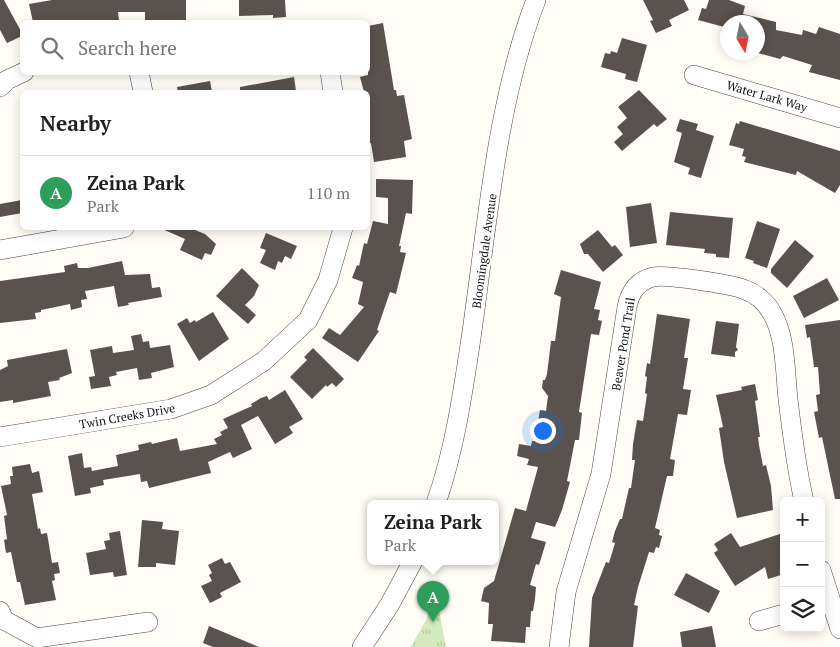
<!DOCTYPE html>
<meta charset="utf-8">
<style>
:root{--surface:#fff;--page:#f6f6f6;--text:#202124;--muted:#757577;--line:#e0e0e0;--accent:#d93025}
body{margin:0;font-family:"PT Serif",serif;background:var(--page);color:var(--text)}
.controls{position:absolute;right:15px;bottom:15px;display:grid;overflow:hidden;border-radius:8px;box-shadow:0 2px 12px #0003}
.controls button{width:45px;height:45px;display:grid;place-items:center;padding:0;border:0;border-bottom:1px solid var(--line);background:var(--surface);color:var(--text);font:25px sans-serif}
.compass{position:absolute;left:720px;top:15px;width:45px;height:45px;border-radius:50%;background:var(--surface);box-shadow:0 2px 12px #0003;rotate:170deg}
.you{position:absolute;left:542px;top:430px;width:18px;height:18px;margin:-12px;border:4px solid #fff;border-radius:50%;background:#1a73e8;box-shadow:0 0 0 8px #1a73e833}
.badge{display:grid;place-items:center;width:32px;height:32px;border-radius:50%;background:var(--accent);color:#fff;font-size:16px;font-weight:700}
.pin{position:absolute;translate:-50% -41px;filter:drop-shadow(0 1px 2px #0008)}
.pin::after{content:'';position:absolute;top:26px;width:18px;height:15px;background:inherit;clip-path:polygon(0 0,100% 0,50% 100%)}
.popup{position:absolute;left:367px;top:500px;width:132px;height:65px;box-sizing:border-box;display:grid;place-content:center;border-radius:8px;background:var(--surface);filter:drop-shadow(0 1px 4px #0005);font-size:16px;white-space:nowrap;color:var(--muted)}
.popup b{font-size:19px;color:var(--text)}
.popup::after{content:'';position:absolute;left:50%;top:100%;margin-left:-10px;border:10px solid transparent;border-top-color:var(--surface)}
.list{margin:0;padding:0;list-style:none}
h2{display:flex;justify-content:space-between;align-items:center;height:65px;margin:0;padding:0 20px;font-size:21px}
h2 small{font-size:16px;font-weight:400;color:var(--muted)}
.list li{display:grid;grid-template-columns:32px 1fr auto;gap:15px;align-items:center;box-sizing:border-box;height:75px;padding:0 20px;border-top:1px solid var(--line)}
.list b{display:block;font-size:19px;white-space:nowrap}
.list p{margin:0;font-size:16px;white-space:nowrap;color:var(--muted)}
.list em{font-size:16px;font-style:normal;color:var(--muted)}
.icon{flex:none;width:28px;height:28px;fill:none;stroke:currentColor;stroke-width:2;stroke-linecap:round;stroke-linejoin:round}
.map{position:relative;flex:none;width:840px;height:647px;overflow:hidden}
.search{position:absolute;background:var(--surface);box-shadow:0 2px 12px #0003;left:20px;top:20px;width:350px;height:55px;display:flex;align-items:center;gap:12px;box-sizing:border-box;padding:0 18px;border-radius:8px;color:var(--muted);font-size:19px}
.panel{position:absolute;background:var(--surface);box-shadow:0 2px 12px #0003;left:20px;top:90px;width:350px;height:140px;border-radius:8px}
.map>svg:first-child{display:block}
</style>
<div class="map">
<svg width="840" height="647" viewBox="0 0 840 647">
<defs>
<pattern id="park-tufts" width="24" height="20" patternUnits="userSpaceOnUse" patternTransform="scale(1.25)"><rect width="24" height="20" fill="#d5ebbd"/><path d="M3 7l-1-3M5 7V3M7 7l1-3M15 17l-1-3M17 17v-4M19 17l1-3" fill="none" stroke="#b6c8a1"/></pattern>
</defs>
<rect width="100%" height="100%" fill="#fffdf5"/>
<polygon fill="url(#park-tufts)" points="437,600 446,647 410,647 412,645"/>
<g fill="#5a524d">
<polygon points="0,0 4,0 22,33 22,36 7,43 0,30"/>
<polygon points="52,0 186,0 186,21 145,22 145,12 118,12 119,20 110,21 33,22 29,4"/>
<polygon points="239,0 285,0 286,17 273,18 273,15 239,16"/>
<polygon points="643,0 684,0 689,10 669,20 672,26 656,33 650,21 653,20"/>
<polygon points="709,0 729,0 745,6 743,14 776,22 776,30 802,35 803,30 816,34 819,27 840,34 840,80 809,72 812,65 783,56 780,59 758,53 758,22 728,22 728,28 698,20 702,8 706,9"/>
<polygon points="383,23 394,90 396,90 397,96 404,95 412,139 404,141 406,157 374,162 371,143 368,144 368,92 364,92 360,77 368,75 368,26"/>
<polygon points="622,38 647,45 637,82 625,79 626,74 601,67 605,53 610,54 611,51 617,53"/>
<polygon points="294,77 296,91 240,92 240,87"/>
<polygon points="210,81 212,92 178,92 177,87"/>
<polygon points="639,90 667,119 657,127 654,124 622,151 614,142 623,134 617,127 627,118 618,107"/>
<polygon points="680,119 698,124 696,130 714,136 701,178 688,174 690,168 674,162 682,133 676,131"/>
<polygon points="740,121 840,151 840,185 835,193 797,171 796,175 744,162 746,157 742,156 744,149 729,145 736,123 739,124"/>
<polygon points="376,179 413,180 412,214 406,213 399,246 401,246 400,252 406,253 396,294 390,292 377,330 379,331 358,362 322,338 329,328 340,335 364,307 358,304 363,282 352,278 357,265 359,266 364,243 367,244 373,221 388,224 388,198 376,197"/>
<polygon points="22,200 22,213 0,217 0,204"/>
<polygon points="651,203 657,243 630,247 626,207"/>
<polygon points="670,212 733,218 729,258 716,257 716,254 704,253 705,249 666,245"/>
<polygon points="757,221 780,229 767,268 753,263 754,261 745,258"/>
<polygon points="160,228 190,228 205,234 216,244 211,255 205,253 202,260 180,250 185,239"/>
<polygon points="598,230 612,247 615,245 623,255 603,272 588,254 584,254 580,244"/>
<polygon points="266,233 297,246 291,259 285,256 282,263 278,261 275,270 260,263 266,250 260,248"/>
<polygon points="795,240 814,256 787,288 771,273 771,269"/>
<polygon points="122,261 125,275 150,274 152,288 160,287 162,297 128,303 129,305 118,307 114,286 85,291 87,299 81,300 82,307 71,310 70,304 41,310 41,312 35,313 36,319 0,323 0,281 65,272 64,266 77,263 78,268 88,268"/>
<polygon points="242,268 259,285 254,296 245,305 256,315 248,324 216,296"/>
<polygon points="561,270 601,282 594,309 600,310 598,320 602,321 599,335 591,334 579,412 582,413 579,440 575,440 567,481 570,482 562,510 555,527 536,522 531,538 546,542 539,565 536,564 530,585 536,587 535,599 533,611 531,611 530,627 526,627 525,643 491,641 493,624 488,624 489,603 481,601 484,588 494,581 515,508 526,511 538,467 527,465 529,459 517,456 519,444 531,446 532,441 535,441 540,410 546,411 548,396 542,388 543,380 545,380 547,374 551,341 555,341 561,297 554,294"/>
<polygon points="827,278 839,300 804,318 793,296"/>
<polygon points="213,312 229,339 199,361 177,324 187,318 190,323 195,320 196,322"/>
<polygon points="657,314 690,319 684,358 688,358 683,389 691,390 687,415 678,414 670,459 675,460 673,476 667,476 655,528 660,530 659,535 662,536 659,548 656,547 654,553 649,552 638,587 634,605 638,606 633,647 589,647 592,598 606,562 609,563 615,543 612,542 615,531 620,519 622,519 629,488 631,488 635,460 632,460 633,444 637,420 643,421 647,394 645,393 647,377 645,376 647,363 650,364"/>
<polygon points="840,320 840,499 835,499 822,437 819,438 814,412 818,411 816,395 820,394 818,367 814,367 810,337 807,338 805,325"/>
<polygon points="716,321 739,324 736,347 738,350 735,352 735,357 711,354"/>
<polygon points="141,334 143,342 149,341 150,348 170,345 174,367 151,373 152,378 139,380 137,368 116,372 117,375 109,377 111,386 91,389 89,377 95,376 90,350 112,346 113,353 134,350 131,336"/>
<polygon points="313,348 344,379 336,387 332,383 327,387 326,385 312,399 290,377 307,360 304,357"/>
<polygon points="67,349 72,373 59,378 60,380 48,382 51,396 13,403 13,400 0,402 0,370 8,366 7,360"/>
<polygon points="755,384 758,400 755,401 760,437 758,437 759,445 763,466 766,465 771,486 773,510 737,518 724,462 719,428 723,427 716,395 742,390 741,387"/>
<polygon points="285,390 303,419 289,427 293,433 275,444 258,416 241,425 252,449 233,458 230,452 208,462 211,473 149,488 147,481 141,482 140,474 103,480 104,485 90,488 91,493 75,496 68,456 82,453 84,468 91,467 92,471 118,466 116,455 139,450 138,445 151,442 152,444 177,438 180,451 217,444 214,439 222,435 220,432 228,428 223,419 252,406 251,404 261,398 267,396 269,400"/>
<polygon points="30,464 32,473 39,471 43,492 32,494 38,529 40,528 41,534 47,533 52,563 58,562 60,573 54,574 55,580 52,581 56,600 25,605 20,582 17,582 11,552 6,553 4,540 7,539 4,516 7,515 1,486 11,484 10,476 13,476 12,467"/>
<polygon points="142,520 163,522 162,529 179,531 175,565 156,563 156,567 138,567"/>
<polygon points="120,531 127,575 114,577 113,572 90,575 86,553 106,549 104,541 110,540 109,533"/>
<polygon points="731,533 740,547 780,534 784,545 784,574 768,579 765,567 735,586 714,553 718,550 714,544"/>
<polygon points="222,558 225,564 230,562 241,582 220,593 222,597 210,603 201,586 212,581 209,575 212,573 208,565"/>
<polygon points="686,573 720,591 709,613 674,595"/>
<polygon points="209,626 259,647 213,647 203,643"/>
<polygon points="712,626 716,647 682,647 680,632"/>
</g>
<g fill="none" stroke-linecap="round" stroke-linejoin="round">
<defs>
<g id="minor">
<polyline points="139,72 143,92"/>
<polyline points="330,72 333,92"/>
<polyline points="694,75 840,118"/>
<polyline points="0,87 7,80 24,72"/>
<polyline points="0,250 124,228"/>
<polyline points="0,437 171,409 211,395 264,361 308,320 328,280 343,228"/>
<path d="M436,503C454,452 462,398 470,345C487,232 495,106 536,0"/>
<polyline points="821,570 840,629"/>
<polyline points="0,611 4,620 37,638 148,622"/>
<polyline points="759,621 784,614"/>
<polyline points="362,647 390,604 413,561"/>
<path d="M559,647L566,592L601,474L627,307C630,292 637,281 653,277C665,274 729,284 743,289C755,293 766,302 772,313C786,337 785,372 788,399C792,433 796,467 804,501"/>
</g>
</defs>
<use href="#minor" stroke="#444" stroke-width="20"/>
<use href="#minor" stroke="#fff" stroke-width="19"/>
</g>
<g text-anchor="middle" dominant-baseline="central" stroke-width="5" stroke-linejoin="round" paint-order="stroke">
<g font-size="12" fill="#111" stroke="#fff">
<text transform="translate(767 96) rotate(16)">Water Lark Way</text>
<text transform="translate(484 251) rotate(-82)">Bloomingdale Avenue</text>
<text transform="translate(623 344) rotate(-81)">Beaver Pond Trail</text>
<text transform="translate(127 416) rotate(-10)">Twin Creeks Drive</text>
</g>
</g>
</svg>
<div class="controls">
<button>+</button>
<button>−</button>
<button><svg class="icon" aria-label="layers" viewBox="0 0 24 24"><path d="M12 4l9 5-9 5-9-5zM3 14l9 5 9-5"/></svg></button>
</div>
<svg class="compass" viewBox="-18 -18 36 36"><path d="M0-13l5 13h-10z" fill="#e53935"/><path d="M0 13l5-13h-10z" fill="#757577"/></svg>
<div class="you"></div>
<div class="pin badge" style="left:433px;top:622px;background:#2e9e5b">A</div>
<div class="popup"><b>Zeina Park</b>Park</div>
<div class="search"><svg class="icon" aria-label="search" viewBox="0 0 24 24"><circle cx="10" cy="10" r="6"/><path d="M15 15l6 6"/></svg>Search here</div>
<section class="panel">
<h2>Nearby<small></small></h2>
<ul class="list">
<li><span class="badge" style="background:#2e9e5b">A</span><div><b>Zeina Park</b><p>Park</p></div><em>110 m</em></li>
</ul>
</section>
</div>
